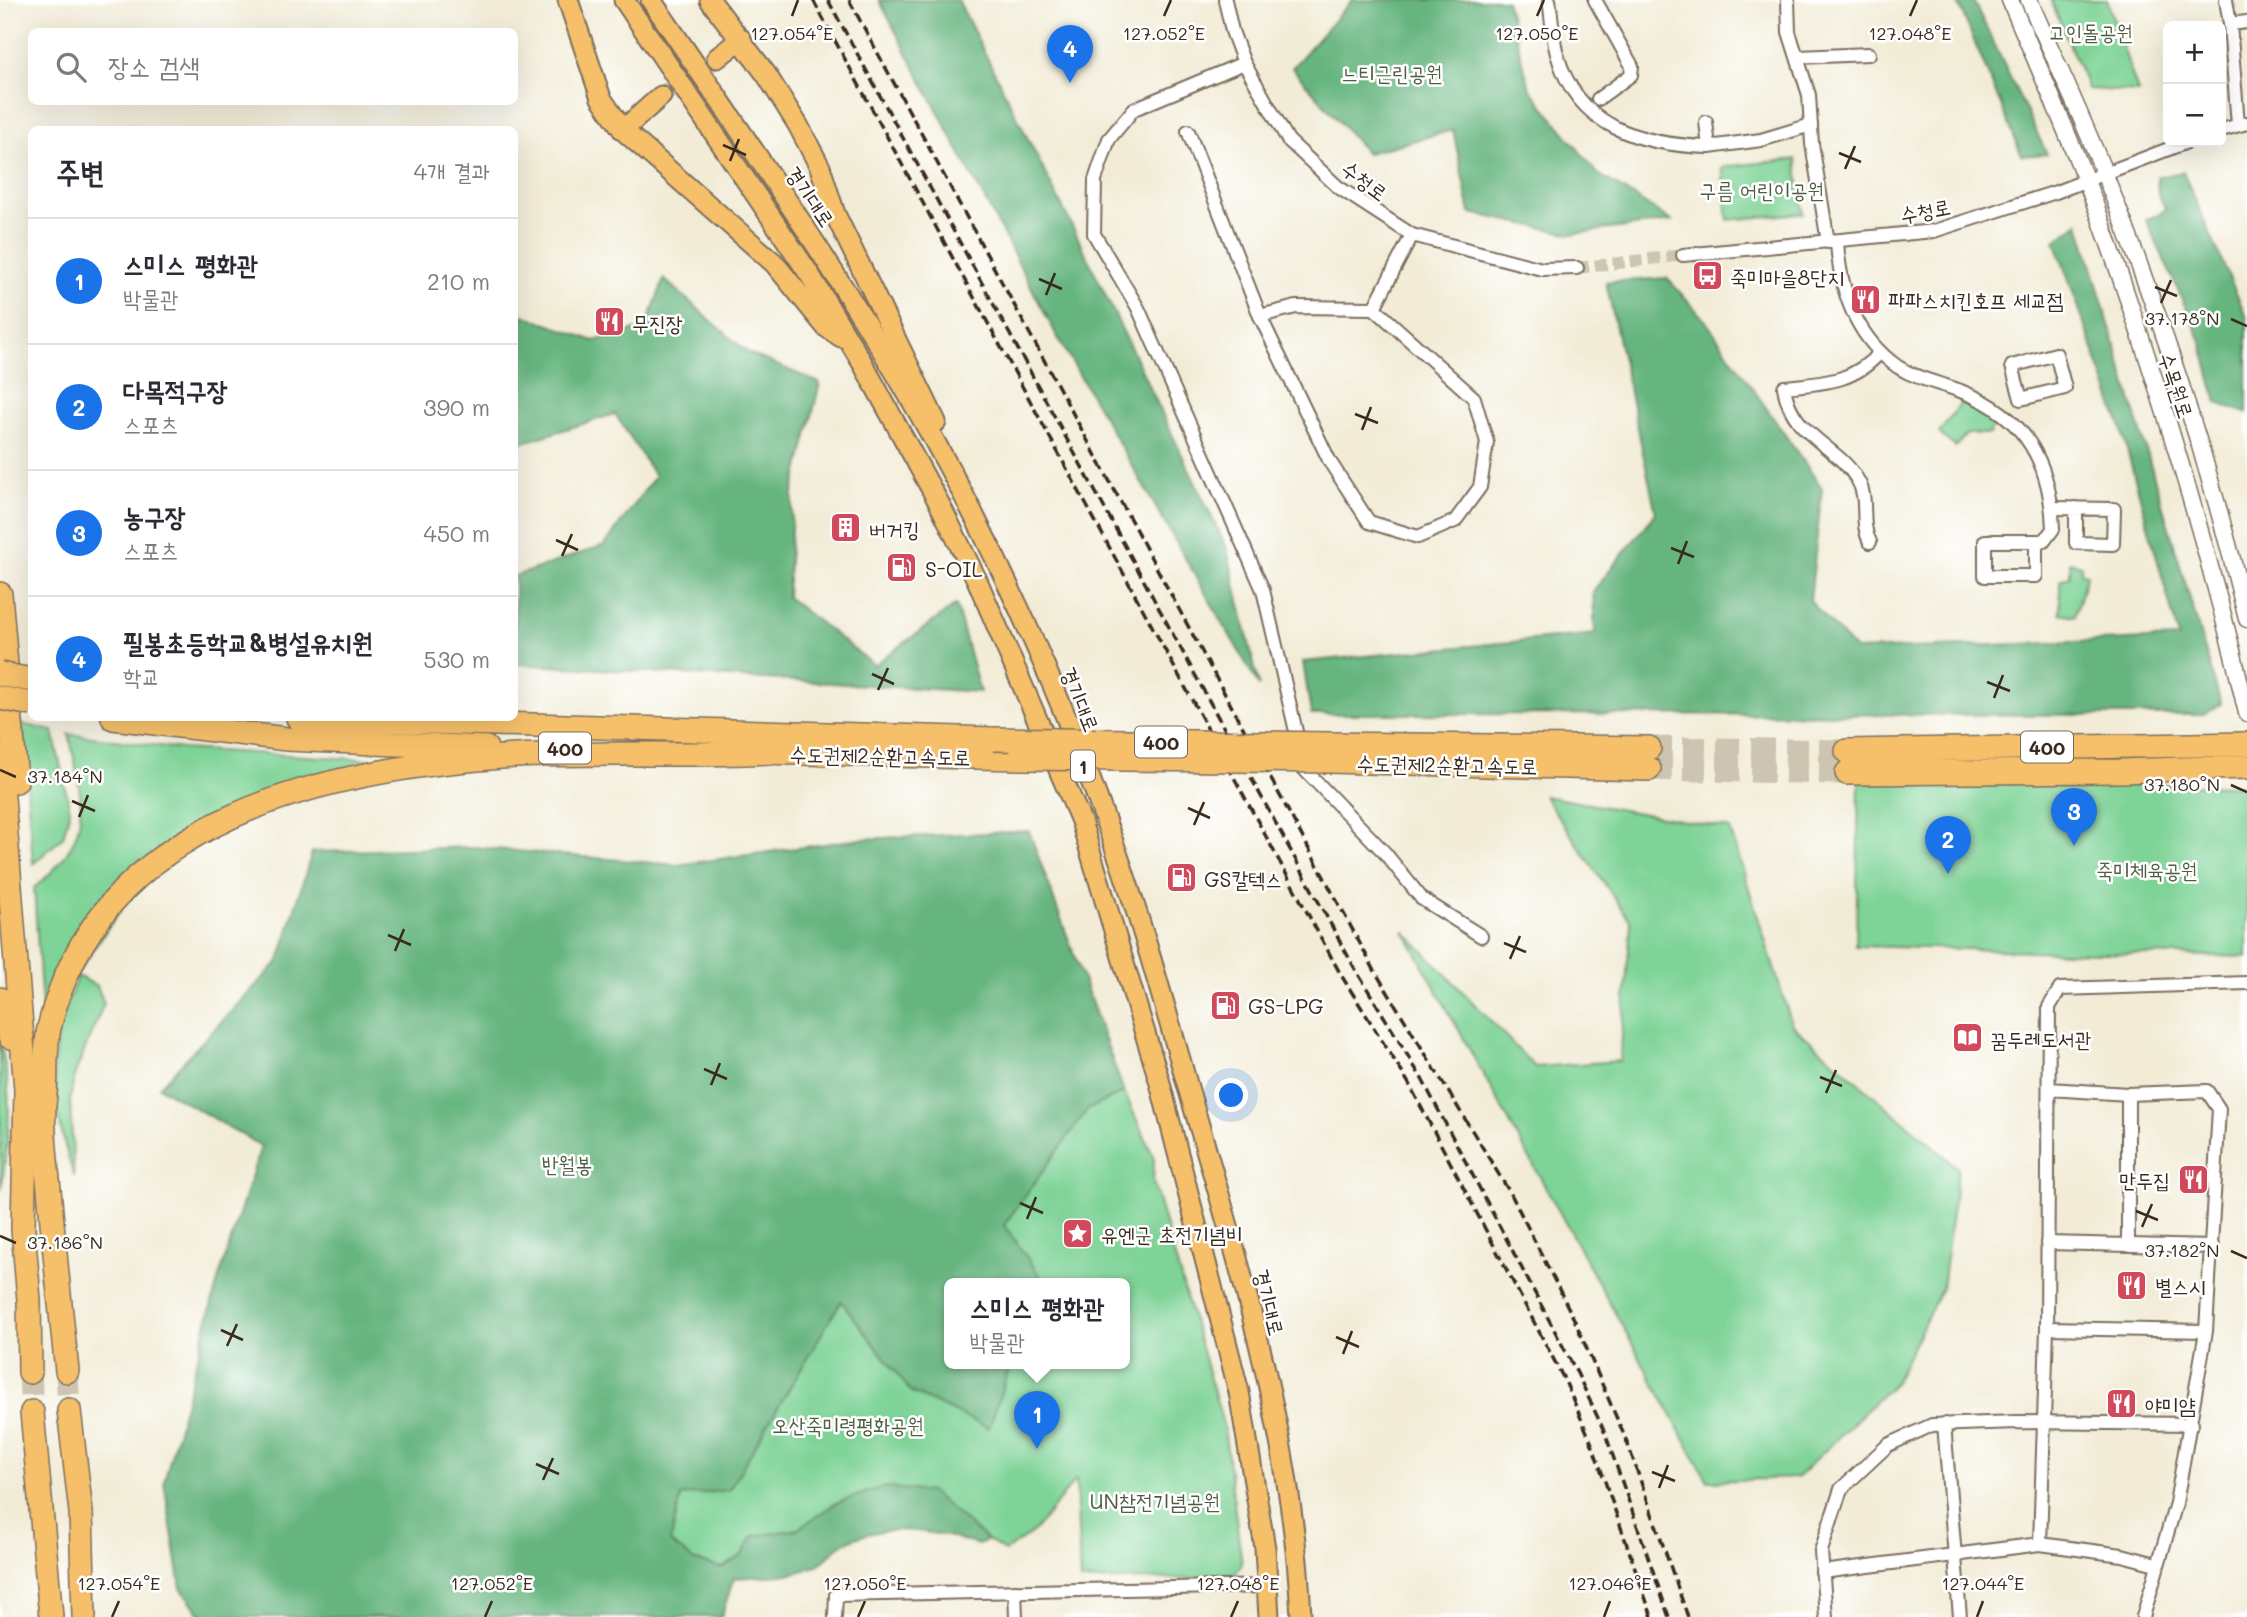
<!DOCTYPE html>
<html lang="ko">
<meta charset="utf-8">
<style>
:root{--surface:#fff;--page:#f7f7f7;--text:#2b2b33;--muted:#7c7c81;--line:#e1e1e2;--accent:#1a73e8}
body{margin:0;font-family:Mali,"Poor Story",sans-serif;background:var(--page);color:var(--text)}
.controls{position:absolute;right:21px;top:21px;display:grid;overflow:hidden;border-radius:10px;box-shadow:0 7px 28px #0002}
.controls button{width:63px;height:63px;display:grid;place-items:center;padding:0;border:0;border-bottom:2px solid var(--line);background:var(--surface);color:var(--text);font:35px sans-serif}
.you{position:absolute;left:1232px;top:1096px;width:24px;height:24px;margin:-18px;border:5px solid #fff;border-radius:50%;background:#1a73e8;box-shadow:0 0 0 10px #1a73e833}
.badge{display:grid;place-items:center;width:46px;height:46px;border-radius:50%;background:var(--accent);color:#fff;font-size:23px;font-weight:700}
.pin{position:absolute;translate:-50% -58px;filter:drop-shadow(0 2px 4px #0008)}
.pin::after{content:'';position:absolute;top:37px;width:24px;height:21px;background:inherit;clip-path:polygon(0 0,100% 0,50% 100%)}
.popup{position:absolute;left:944px;top:1278px;width:186px;height:91px;box-sizing:border-box;display:grid;place-content:center;border-radius:10px;background:var(--surface);filter:drop-shadow(0 2px 5px #0005);font-size:23px;white-space:nowrap;color:var(--muted)}
.popup b{font-size:26px;color:var(--text)}
.popup::after{content:'';position:absolute;left:50%;top:100%;margin-left:-14px;border:14px solid transparent;border-top-color:var(--surface)}
.list{margin:0;padding:0;list-style:none}
h2{display:flex;justify-content:space-between;align-items:center;height:91px;margin:0;padding:0 28px;font-size:30px}
h2 small{font-size:23px;font-weight:400;color:var(--muted)}
.list li{display:grid;grid-template-columns:46px 1fr auto;gap:21px;align-items:center;box-sizing:border-box;height:126px;padding:0 28px;border-top:2px solid var(--line)}
.list b{display:block;font-size:26px;white-space:nowrap}
.list p{margin:0;font-size:23px;white-space:nowrap;color:var(--muted)}
.list em{font-size:23px;font-style:normal;color:var(--muted)}
.icon{flex:none;width:38px;height:38px;fill:none;stroke:currentColor;stroke-width:2;stroke-linecap:round;stroke-linejoin:round}
.map{position:relative;flex:none;width:2247px;height:1617px;overflow:hidden}
.search{position:absolute;background:var(--surface);box-shadow:0 7px 28px #0002;left:28px;top:28px;width:490px;height:77px;display:flex;align-items:center;gap:18px;box-sizing:border-box;padding:0 24px;border-radius:10px;color:var(--muted);font-size:26px}
.panel{position:absolute;background:var(--surface);box-shadow:0 7px 28px #0002;left:28px;top:126px;width:490px;height:595px;border-radius:10px}
.map>svg:first-child{display:block}
</style>
<div class="map">
<svg width="2247" height="1617" viewBox="0 0 2247 1617">
<rect width="100%" height="100%" fill="#fff"/>
<filter id="ink" filterUnits="userSpaceOnUse"><feTurbulence type="fractalNoise" baseFrequency=".0143" numOctaves="2"/><feDisplacementMap in="SourceGraphic" scale="14" xChannelSelector="R" yChannelSelector="G"/><feConvolveMatrix kernelMatrix="1 2 1 2 8 2 1 2 1" color-interpolation-filters="sRGB"/></filter>
<filter id="wash" filterUnits="userSpaceOnUse"><feTurbulence type="fractalNoise" baseFrequency=".00686" numOctaves="4" result="noise"/><feDisplacementMap in="SourceGraphic" scale="28" xChannelSelector="R" yChannelSelector="G"/><feGaussianBlur stdDeviation="1.57" result="paint"/><feColorMatrix in="noise" values="0 0 0 0 0 0 0 0 0 0 0 0 0 0 0 0 0 1.4 0 .05"/><feComposite in="paint" operator="in"/></filter>
<g filter="url(#wash)">
<rect width="100%" height="100%" fill="#f2ecd7"/>
<g fill="#7ed396" stroke="#5c7e5a" stroke-width="2">
<polygon points="2051,0 2107,0 2138,92 2088,89"/>
<polygon points="1796,159 1803,213 1728,220 1722,167"/>
<polygon points="1961,403 1994,421 1990,434 1967,434 1955,447 1939,433"/>
<polygon points="2070,562 2081,565 2081,573 2087,574 2075,616 2060,613 2060,580 2070,576"/>
<polygon points="22,724 53,731 70,810 63,837 33,864"/>
<path d="M69,734L182,749L392,761L165,845L43,1023L34,888C96,837 83,803 69,734Z"/>
<polygon points="1859,780 2243,786 2247,804 2247,957 1856,946"/>
<polygon points="1544,796 1730,829 1792,1025 1958,1168 1942,1288 1895,1382 1797,1478 1708,1481 1404,931 1535,1067 1620,1061 1631,922"/>
<path d="M77,976L97,986L104,1003L75,1073L70,1100L74,1177C59,1129 47,1076 59,1027C64,1010 72,993 77,976Z"/>
<path d="M0,1039C13,1098 10,1132 1,1191Z"/>
<polygon points="1124,1092 1154,1158 1153,1182 1224,1427 1242,1564 1233,1577 1080,1581 1076,1479 1035,1531 1005,1551 987,1540 931,1492 836,1503 798,1529 753,1537 742,1555 722,1568 693,1560 670,1543 681,1495 729,1489 841,1301 911,1392 989,1428 1011,1363 1124,1363 1124,1283 1045,1283 1004,1225 1087,1110"/>
</g>
<g fill="#66b57f" stroke="#50704e" stroke-width="2">
<polygon points="879,0 958,0 1081,244 1227,549 1259,686 1057,336"/>
<polygon points="1352,0 1506,0 1530,89 1597,173 1672,221 1571,234 1470,213 1453,130 1367,153 1292,68"/>
<polygon points="1957,0 1973,0 2047,154 2022,156"/>
<polygon points="2183,172 2247,318 2247,413 2217,403 2201,341 2146,220 2166,210 2158,195 2157,177"/>
<polygon points="2079,223 2221,704 2203,715 1311,714 1303,662 1595,634 1593,591 1656,513 1606,282 1667,278 1705,320 1822,488 1810,601 1855,650 2179,638 2121,428 2055,241"/>
<polygon points="664,279 748,353 820,383 793,493 787,597 874,665 956,605 980,692 515,664 515,576 605,545 655,476 615,414 515,445 515,312 594,341 646,327"/>
<path d="M1029,831L1124,1092L1087,1110L1004,1225L1045,1283H950V1363H1011L989,1428L911,1392L841,1301L729,1490L681,1496L670,1542L693,1560L722,1568L742,1555L753,1536L798,1529L836,1503L883,1487L931,1492L987,1540L979,1545C938,1532 884,1520 843,1544C834,1549 828,1559 819,1564C795,1578 760,1576 734,1578L721,1617H202L181,1588L164,1482L219,1277L261,1146L159,1087L279,961L312,852L473,847L677,865L860,839Z"/>
</g>
</g>
<g filter="url(#ink)">
<g fill="none" stroke-linecap="round" stroke-linejoin="round">
<polyline stroke="#cdc5b2" stroke-width="12" stroke-dasharray="12 6" stroke-linecap="butt" points="1577,268 1683,255"/>
<polyline stroke="#cdc5b2" stroke-width="19" stroke-dasharray="19 10" stroke-linecap="butt" points="661,96 717,58"/>
<g stroke="#cdc5b2" stroke-width="23" stroke-dasharray="23 11" stroke-linecap="butt">
<polyline points="1649,748 1847,751"/>
<polyline points="1649,769 1847,773"/>
<polyline points="67,1371 69,1410"/>
<polyline points="30,1372 32,1412"/>
</g>
<defs>
<g id="minor">
<polyline points="1225,0 1232,31 1244,63 1288,140 1338,187 1412,235 1542,269 1577,268"/>
<path d="M1549,0C1552,17 1552,37 1557,54C1577,128 1641,145 1709,147"/>
<polyline points="1595,0 1632,66 1631,75 1598,99"/>
<polyline points="1788,0 1789,32 1809,95 1812,144 1828,242"/>
<polyline points="2226,0 2230,24"/>
<polyline points="1799,57 1869,54"/>
<polyline points="1244,63 1134,109 1109,139 1095,180 1094,234 1138,308 1263,590 1305,770 1385,853 1422,899 1481,936"/>
<polyline points="1706,122 1709,147 1761,140 1811,125"/>
<polyline points="2238,125 2230,24 2247,22"/>
<polyline points="2221,130 2247,123"/>
<polyline points="1188,131 1260,316 1296,307 1374,308 1412,235"/>
<path d="M1837,242C1840,291 1855,337 1898,367C1918,380 1941,383 1963,392C2026,416 2051,464 2053,529L2044,541H1985V576H2036V541"/>
<polyline points="1683,255 1934,231 2056,192 2187,142"/>
<polyline points="1260,316 1330,462 1369,522 1418,537 1455,521 1480,487 1487,442 1474,398 1374,308"/>
<polygon points="2056,354 2065,388 2021,399 2012,366"/>
<polyline points="2052,508 2114,509 2113,544 2076,543 2076,508"/>
<path d="M1870,542C1859,522 1870,499 1857,479C1837,445 1791,436 1784,387C1822,383 1854,383 1880,352"/>
<polyline points="2049,1089 2128,1094 2207,1091 2219,1109 2206,1331 2176,1503 2143,1617"/>
<polyline points="2047,1243 2213,1247"/>
<polyline points="2128,1244 2128,1094"/>
<polyline points="2047,1328 2206,1331"/>
<polyline points="1944,1424 1960,1617"/>
<polyline points="2040,1544 2047,1328 2049,1007 2060,989 2247,983"/>
<polyline points="1822,1572 2040,1544 2122,1555 2156,1564"/>
<polyline points="1015,1591 1016,1617"/>
<polyline points="835,1617 836,1595 1268,1586"/>
<polyline points="1826,1617 1821,1551 1841,1489 1888,1445 1932,1425 2017,1422 2192,1424"/>
</g>
<g id="tertiary">
<path d="M2010,0C2040,71 2073,143 2099,215C2157,379 2208,544 2247,713"/>
<path d="M2029,0C2054,58 2082,116 2105,175C2162,318 2211,469 2247,619"/>
</g>
<g id="primary">
<polyline points="568,0 601,98 623,130 774,263 826,327 841,337"/>
<polyline points="624,0 810,275 863,364 939,503 977,580 1081,821 1160,1083 1239,1392 1265,1548 1269,1617"/>
<path d="M651,0C761,161 873,321 963,494C1020,604 1070,719 1111,836C1146,933 1172,1034 1201,1132C1247,1290 1294,1453 1301,1617"/>
<polyline points="710,0 766,74 798,125 820,167 835,214 936,422"/>
<polyline points="717,58 741,39"/>
<polyline points="623,130 661,96"/>
</g>
<g id="motorway">
<polyline points="0,594 16,781"/>
<polyline points="113,718 287,739 486,748"/>
<polyline points="298,718 993,739"/>
<polyline points="1329,744 1649,748"/>
<polyline points="1847,751 2247,744"/>
<polyline points="751,752 1019,758"/>
<polyline points="0,759 26,1090 23,1229 29,1300 30,1372"/>
<polyline points="1328,761 1649,769"/>
<polyline points="1847,773 2120,771 2247,767"/>
<polyline points="0,999 10,1037"/>
<path d="M67,1371C61,1314 55,1257 50,1200C47,1165 41,1129 45,1094C47,1071 44,1046 50,1024C101,815 331,768 516,756C598,751 682,757 765,752"/>
<polyline points="69,1410 81,1512 84,1617"/>
<polyline points="32,1412 51,1617"/>
</g>
</defs>
<use href="#minor" stroke="#7b6e5f" stroke-width="16"/>
<use href="#tertiary" stroke="#7b6e5f" stroke-width="19"/>
<use href="#primary" stroke="#7b6e5f" stroke-width="23"/>
<use href="#motorway" stroke="#7b6e5f" stroke-width="26"/>
<use href="#minor" stroke="#fff" stroke-width="12"/>
<use href="#tertiary" stroke="#fff" stroke-width="16"/>
<use href="#primary" stroke="#f6c06b" stroke-width="19"/>
<use href="#motorway" stroke="#f6c06b" stroke-width="23"/>
<g stroke="#3b2a1e" stroke-width="3.5" stroke-dasharray="10 5" stroke-linecap="butt">
<polyline points="813,0 1341,975 1408,1082 1565,1381 1592,1444 1652,1617"/>
<polyline points="828,0 1354,967 1422,1079 1577,1373 1605,1433 1669,1617"/>
<polyline points="849,0 1376,973 1512,1196 1574,1319 1627,1442 1688,1617"/>
</g>
<defs>
<g id="motorway-bridge">
<polyline points="0,674 32,680"/>
<polyline points="0,698 32,704"/>
<polyline points="993,739 1329,744"/>
<polyline points="1019,758 1328,761"/>
</g>
</defs>
<use href="#motorway-bridge" stroke="#7b6e5f" stroke-width="26" stroke-linecap="butt"/>
<use href="#motorway-bridge" stroke="#f6c06b" stroke-width="23"/>
</g>
</g>
<path fill="none" stroke="#3b2a1e" stroke-width="2.5" d="M792,16L798,0M1164,16L1171,0M1537,16L1544,0M1910,16L1917,0M723,145L746,155M1839,153L1861,162M730,161L739,139M1845,169L1855,146M1039,279L1062,289M2155,287L2177,296M1046,295L1055,273M2161,303L2171,280M2231,319L2247,326M1355,414L1378,423M1362,430L1371,407M556,540L578,550M1671,548L1694,557M562,556L572,534M1678,564L1687,541M872,674L894,684M1987,682L2010,691M878,690L888,668M1994,698L2003,675M0,770L16,777M2231,785L2247,792M72,801L95,811M1188,808L1210,818M79,817L88,795M1194,825L1204,802M388,935L411,945M1504,943L1526,952M395,951L404,929M1510,959L1520,936M704,1069L727,1079M1820,1077L1842,1086M711,1085L720,1063M1826,1093L1836,1070M1020,1203L1043,1213M2136,1211L2158,1220M1027,1219L1036,1197M2142,1227L2152,1204M0,1236L16,1243M2231,1251L2247,1258M221,1330L243,1340M1336,1337L1359,1347M227,1346L237,1324M1343,1354L1352,1331M536,1464L559,1474M1652,1472L1675,1481M543,1480L553,1458M1659,1488L1668,1465M112,1617L119,1601M485,1617L492,1601M858,1617L865,1601M1231,1617L1238,1601M1604,1617L1610,1601M1977,1617L1983,1601"/>
<defs>
<symbol id="bus-square" viewBox="-11 -11 22 22"><rect x="-9" y="-9" width="18" height="18" rx="4" fill="#d1495b" stroke="#fff"/><path d="M-5-6H5V4H4V6H2V4H-2V6H-4V4H-5ZM-3.5-4V0h7V-4ZM-3.5 1.2v1.5H-2V1.2ZM2 1.2v1.5H3.5V1.2Z" fill="#fff"/></symbol>
<symbol id="restaurant-square" viewBox="-11 -11 22 22"><rect x="-9" y="-9" width="18" height="18" rx="4" fill="#d1495b" stroke="#fff"/><path d="M-5-6h1v4h1v-4h1v4h1v-4h1v5L-1.5 .5V6h-2V.5L-5-1ZM5-6V6H3V1.5H1.5Q1.5-4 5-6Z" fill="#fff"/></symbol>
<symbol id="building-square" viewBox="-11 -11 22 22"><rect x="-9" y="-9" width="18" height="18" rx="4" fill="#d1495b" stroke="#fff"/><path d="M-4-6H4V6H1V3H-1V6H-4ZM-2.5-4.3h1.7v1.8h-1.7ZM.8-4.3h1.7v1.8H.8ZM-2.5-1h1.7V.8h-1.7ZM.8-1h1.7V.8H.8Z" fill="#fff"/></symbol>
<symbol id="fuel-square" viewBox="-11 -11 22 22"><rect x="-9" y="-9" width="18" height="18" rx="4" fill="#d1495b" stroke="#fff"/><path d="M-5.5-6h7V0h2V4h1.3V-2.5L3-4.5l.8-.8L6-3V5H2.5V1h-1V6h-7ZM-4.2-4.7v3.2H.2V-4.7Z" fill="#fff"/></symbol>
<symbol id="library-square" viewBox="-11 -11 22 22"><rect x="-9" y="-9" width="18" height="18" rx="4" fill="#d1495b" stroke="#fff"/><path d="M-6-4Q-3-5.5-.7-3.5V5Q-3 3-6 4ZM6-4Q3-5.5 .7-3.5V5Q3 3 6 4Z" fill="#fff"/></symbol>
<symbol id="sight-square" viewBox="-11 -11 22 22"><rect x="-9" y="-9" width="18" height="18" rx="4" fill="#d1495b" stroke="#fff"/><path d="M0-6L1.8-2.2L6-1.7L2.9 1.2L3.7 5.4L0 3.3L-3.7 5.4L-2.9 1.2L-6-1.7L-1.8-2.2Z" fill="#fff"/></symbol>
</defs>
<g fill-rule="evenodd">
<use href="#bus-square" x="1690" y="258" width="35" height="35"/>
<use href="#restaurant-square" x="1848" y="282" width="35" height="35"/>
<use href="#restaurant-square" x="592" y="304" width="35" height="35"/>
<use href="#building-square" x="828" y="510" width="35" height="35"/>
<use href="#fuel-square" x="884" y="550" width="35" height="35"/>
<use href="#fuel-square" x="1164" y="860" width="35" height="35"/>
<use href="#fuel-square" x="1208" y="988" width="35" height="35"/>
<use href="#library-square" x="1950" y="1020" width="35" height="35"/>
<use href="#restaurant-square" x="2176" y="1162" width="35" height="35"/>
<use href="#sight-square" x="1060" y="1216" width="35" height="35"/>
<use href="#restaurant-square" x="2114" y="1268" width="35" height="35"/>
<use href="#restaurant-square" x="2104" y="1386" width="35" height="35"/>
</g>
<g text-anchor="middle" dominant-baseline="central" stroke-width="5" stroke-linejoin="round" paint-order="stroke">
<g fill="#fff" stroke="#766a62" stroke-width="2">
<rect x="1135" y="726.5" width="52" height="31" rx="5"/>
<rect x="2021" y="731.5" width="52" height="31" rx="5"/>
<rect x="539" y="732.5" width="52" height="31" rx="5"/>
<rect x="1071" y="750.5" width="24" height="31" rx="5"/>
</g>
<g font-size="19" font-weight="bold" fill="#3b2a1e">
<text x="1161" y="742">400</text>
<text x="2047" y="747">400</text>
<text x="565" y="748">400</text>
<text x="1083" y="766">1</text>
</g>
<g font-size="21" fill="#4f5d42" stroke="#fff">
<text x="2091" y="31">고인돌공원</text>
<text x="1392" y="72">느티근린공원</text>
<text x="1762" y="189">구름 어린이공원</text>
<text x="2147" y="869">죽미체육공원</text>
<text x="567" y="1163">반월봉</text>
<text x="848" y="1424">오산죽미령평화공원</text>
<text x="1155" y="1500">UN참전기념공원</text>
</g>
<g font-size="21" fill="#3b2a1e" stroke="#fff">
<text transform="translate(1365 180) rotate(37)">수청로</text>
<text transform="translate(811 196) rotate(56)">경기대로</text>
<text transform="translate(1925 210) rotate(-11)">수청로</text>
<text transform="translate(2177 385) rotate(72)">수목원로</text>
<text transform="translate(1081 699) rotate(68)">경기대로</text>
<text transform="translate(880 755) rotate(1)">수도권제2순환고속도로</text>
<text transform="translate(1447 764) rotate(1)">수도권제2순환고속도로</text>
<text transform="translate(1270 1302) rotate(76)">경기대로</text>
</g>
<g font-size="21" fill="#3b2a1e" stroke="#fff" text-anchor="start">
<text x="1730" y="276">죽미마을8단지</text>
<text x="1888" y="299">파파스치킨호프 세교점</text>
<text x="632" y="322">무진장</text>
<text x="869" y="528">버거킹</text>
<text x="925" y="568">S-OIL</text>
<text x="1204" y="878">GS칼텍스</text>
<text x="1248" y="1005">GS-LPG</text>
<text x="1990" y="1038">꿈두레도서관</text>
<text x="2170" y="1179" text-anchor="end">만두집</text>
<text x="1101" y="1233">유엔군 초전기념비</text>
<text x="2155" y="1285">별스시</text>
<text x="2145" y="1404">야미얌</text>
</g>
</g>
<g font-size="18" text-anchor="middle" fill="#3b2a1e" stroke="#fff" stroke-width="5" stroke-linejoin="round" paint-order="stroke">
<text x="792" y="40">127.054°E</text>
<text x="1164" y="40">127.052°E</text>
<text x="1537" y="40">127.050°E</text>
<text x="1910" y="40">127.048°E</text>
<text x="2182" y="325">37.178°N</text>
<text x="65" y="783">37.184°N</text>
<text x="2182" y="791">37.180°N</text>
<text x="65" y="1249">37.186°N</text>
<text x="2182" y="1257">37.182°N</text>
<text x="119" y="1590">127.054°E</text>
<text x="492" y="1590">127.052°E</text>
<text x="865" y="1590">127.050°E</text>
<text x="1238" y="1590">127.048°E</text>
<text x="1610" y="1590">127.046°E</text>
<text x="1983" y="1590">127.044°E</text>
</g>
</svg>
<div class="controls">
<button>+</button>
<button>−</button>
</div>
<div class="you"></div>
<div class="pin badge" style="left:1037px;top:1449px">1</div>
<div class="popup"><b>스미스 평화관</b>박물관</div>
<div class="pin badge" style="left:1948px;top:874px">2</div>
<div class="pin badge" style="left:2074px;top:846px">3</div>
<div class="pin badge" style="left:1070px;top:83px">4</div>
<div class="search"><svg class="icon" aria-label="search" viewBox="0 0 24 24"><circle cx="10" cy="10" r="6"/><path d="M15 15l6 6"/></svg>장소 검색</div>
<section class="panel">
<h2>주변<small>4개 결과</small></h2>
<ul class="list">
<li><span class="badge">1</span><div><b>스미스 평화관</b><p>박물관</p></div><em>210 m</em></li>
<li><span class="badge">2</span><div><b>다목적구장</b><p>스포츠</p></div><em>390 m</em></li>
<li><span class="badge">3</span><div><b>농구장</b><p>스포츠</p></div><em>450 m</em></li>
<li><span class="badge">4</span><div><b>필봉초등학교&amp;병설유치원</b><p>학교</p></div><em>530 m</em></li>
</ul>
</section>
</div>
